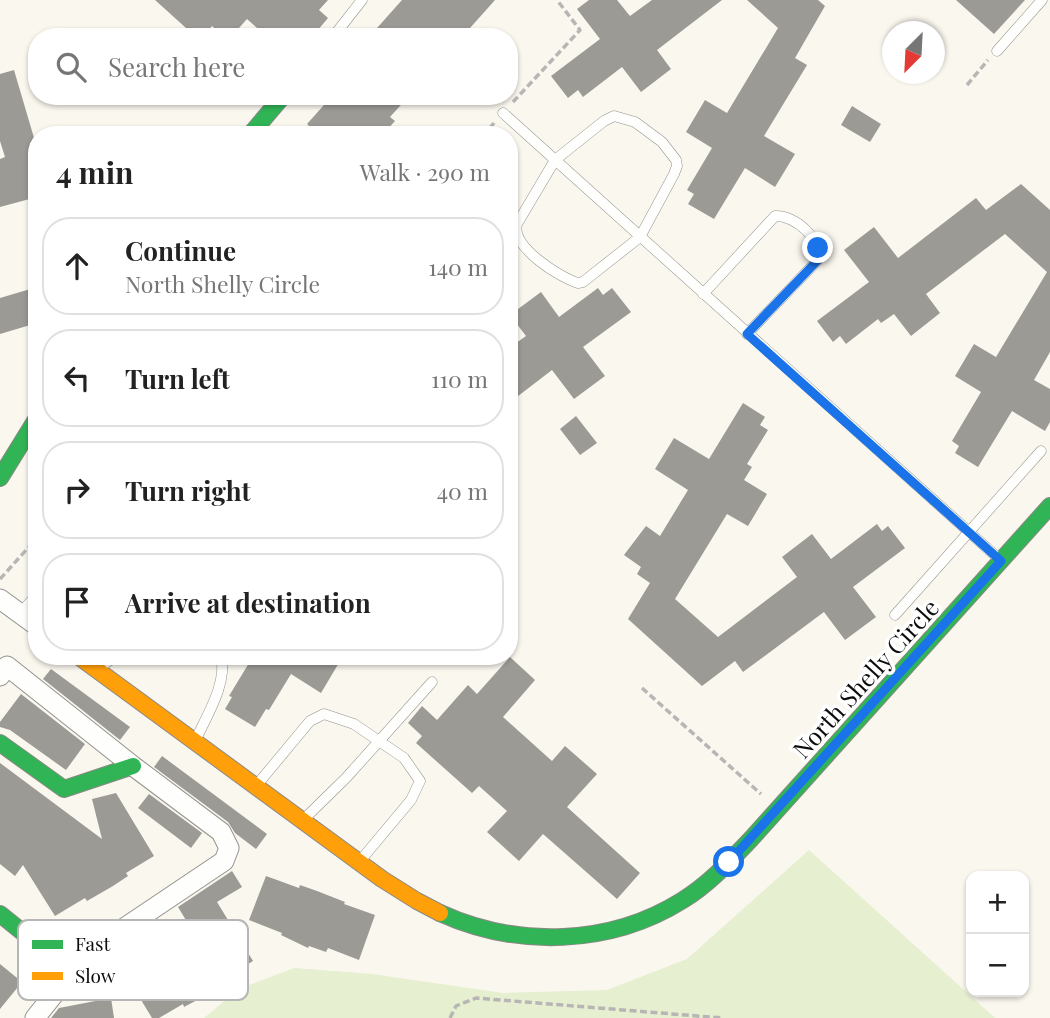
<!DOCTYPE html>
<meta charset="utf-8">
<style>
:root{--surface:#fff;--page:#f2f2f2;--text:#222;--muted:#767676;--line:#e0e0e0}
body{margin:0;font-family:"Playfair Display",serif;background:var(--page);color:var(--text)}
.controls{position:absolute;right:21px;bottom:21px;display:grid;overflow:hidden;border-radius:14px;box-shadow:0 2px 5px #0004}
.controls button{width:63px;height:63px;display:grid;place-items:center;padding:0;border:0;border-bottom:2px solid var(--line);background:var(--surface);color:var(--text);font:35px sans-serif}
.compass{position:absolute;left:882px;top:21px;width:63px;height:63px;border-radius:50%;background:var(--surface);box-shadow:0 2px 5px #0004;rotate:204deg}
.stop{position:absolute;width:21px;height:21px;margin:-16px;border:5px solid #1a73e8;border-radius:50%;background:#fff}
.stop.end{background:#1a73e8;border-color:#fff;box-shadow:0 2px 7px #0008}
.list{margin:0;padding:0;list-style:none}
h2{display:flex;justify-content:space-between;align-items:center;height:91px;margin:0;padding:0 28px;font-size:30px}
h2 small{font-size:23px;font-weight:400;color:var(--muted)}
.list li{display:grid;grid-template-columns:46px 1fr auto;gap:21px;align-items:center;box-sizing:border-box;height:98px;margin:0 14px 14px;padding:0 14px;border:2px solid var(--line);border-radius:28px}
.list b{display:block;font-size:26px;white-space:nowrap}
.list p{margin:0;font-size:23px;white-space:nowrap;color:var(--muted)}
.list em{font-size:23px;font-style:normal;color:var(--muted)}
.icon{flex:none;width:38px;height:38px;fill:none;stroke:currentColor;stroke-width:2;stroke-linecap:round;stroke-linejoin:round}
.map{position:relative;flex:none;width:1050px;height:1018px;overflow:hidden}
.search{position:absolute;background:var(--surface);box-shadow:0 2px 5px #0004;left:28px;top:28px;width:490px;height:77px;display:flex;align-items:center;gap:18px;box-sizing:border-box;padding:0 24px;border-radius:28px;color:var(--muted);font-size:26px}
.panel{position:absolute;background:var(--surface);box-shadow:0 2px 5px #0004;left:28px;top:126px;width:490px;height:539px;border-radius:28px}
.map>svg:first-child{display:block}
</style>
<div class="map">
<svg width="1050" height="1018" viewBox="0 0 1050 1018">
<rect width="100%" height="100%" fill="#faf7ef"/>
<polygon fill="#e6efcf" points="809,850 995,1018 204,1018 239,989 294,968 372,974 503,993 607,990 687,959"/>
<g fill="#9c9a95">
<polygon points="155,0 328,0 319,10 328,18 312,37 267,37 247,19 231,37 224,37 212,26 203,37 196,37"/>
<polygon points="402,0 495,0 462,37 369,37"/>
<polygon points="589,0 617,0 630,16 652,0 722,0 657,50 671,69 641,92 622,67 583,97 578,90 568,98 551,76 600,39 577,9"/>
<polygon points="747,0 818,0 825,6 795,58 807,65 764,136 795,154 775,187 745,168 714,219 688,204 694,194 687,190 712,148 686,132 705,100 727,113 778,28"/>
<polygon points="956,0 1025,0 994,34"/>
<polygon points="14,70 37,148 37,197 0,207 0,159 5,157 0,141 0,74"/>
<polygon points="332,96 409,96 390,117 395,121 382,135 319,135 307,124"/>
<polygon points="852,106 881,124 870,142 841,125"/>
<polygon points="1021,184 1050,210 1050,352 1034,380 1050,389 1050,422 1045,431 1012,411 978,467 955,453 959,446 952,441 981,392 955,376 974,344 996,357 1047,272 1005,234 926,294 940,313 911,336 894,314 881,323 878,319 846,344 840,336 833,342 817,321 869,282 844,250 874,227 898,258 976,198 986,210"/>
<polygon points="37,287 37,323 0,334 0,298"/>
<polygon points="598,288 603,295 612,288 631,312 583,347 605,376 574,399 552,370 509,403 509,348 526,336 510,315 541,292 559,317"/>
<polygon points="743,403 765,417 760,425 768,430 747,464 752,467 744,480 767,494 748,526 727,514 675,599 718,637 797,577 782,557 812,534 831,559 877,524 882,531 888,526 905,548 853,587 876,617 845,640 824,612 743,672 735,661 702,686 628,619 650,583 637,574 641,567 624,555 646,526 660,536 688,490 655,469 674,438 709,459"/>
<polygon points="576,416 597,443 580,455 560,429"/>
<polygon points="257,656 343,656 321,693 291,674 269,710 266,709 255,727 225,709 232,697 229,696 249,663 252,665"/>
<polygon points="510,657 535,680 503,717 552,761 565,746 597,774 567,807 640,873 617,899 543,834 519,861 487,832 507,811 479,786 472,793 416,743 422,736 408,723 422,706 437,720 468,685 477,694"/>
<polygon points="51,669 130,727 120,740 43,679"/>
<polygon points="21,694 85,744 66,770 10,730 0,727 0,722"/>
<polygon points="162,756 267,834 256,849 235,833 228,822 154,767"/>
<polygon points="0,763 102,839 92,799 116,793 154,856 126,873 128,876 113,886 87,901 85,898 55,916 23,865 15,876 0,864"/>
<polygon points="149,794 202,833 191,848 138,808"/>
<polygon points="232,871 242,887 217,902 253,961 223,979 225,982 201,998 184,1007 183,1004 159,1018 152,1018 129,980 158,963 157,961 172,951 171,950 195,935 178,907"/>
<polygon points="266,876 299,888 300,885 317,891 345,902 344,904 375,915 359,960 328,948 326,952 309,946 308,948 281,935 282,933 249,920"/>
<polygon points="0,964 22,982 0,1009"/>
<polygon points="111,998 114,1018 51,1018 59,1008"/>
</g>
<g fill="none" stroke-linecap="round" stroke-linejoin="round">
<defs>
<g id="lane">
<polyline points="333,37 362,0"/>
<polyline points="997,51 1042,0"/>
<polyline points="503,113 998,558"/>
<path d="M614,116L635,122L662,142L676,160L677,166L674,174L640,237L583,282L578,283C559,277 511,247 517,224L555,160L604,121Z"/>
<path d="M703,294L775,216C796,215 823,240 817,261L747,334"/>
<polyline points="20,614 37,594"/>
<polyline points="895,615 1041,451"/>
<polyline points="99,668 116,656"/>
<path d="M195,741C206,717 228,683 221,656"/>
<polyline points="256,786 310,721 324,714 354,724 404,758 420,781 411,800 360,861"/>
<polyline points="305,818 346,778 432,682"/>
</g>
<g id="street">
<polyline points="0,599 37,626"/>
<polyline points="0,676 7,666 133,766 221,832 229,848 224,861 87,953 35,1018"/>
</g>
<g id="fast">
<polyline points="250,135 283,96"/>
<polyline points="0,478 37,418"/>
<polyline points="0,743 64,789 133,766"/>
<path d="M440,913C517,948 610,946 683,900C709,884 730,861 751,839L1050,506"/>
<polyline points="0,914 72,972"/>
</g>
<polyline id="slow" points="78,656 382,879 417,901 440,913"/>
</defs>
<use href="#lane" stroke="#93928e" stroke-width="11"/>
<use href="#street" stroke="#93928e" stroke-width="21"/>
<use href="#fast" stroke="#8a8885" stroke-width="18"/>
<use href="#slow" stroke="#8a8885" stroke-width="18"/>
<g stroke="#b7b6b5" stroke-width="3.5" stroke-dasharray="7 3.5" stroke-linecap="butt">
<polyline points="967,85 988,60"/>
<polyline points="513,102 580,30 557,0"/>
<polyline points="484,135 494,123"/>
<polyline points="0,579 37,538"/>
<polyline points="642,688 761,794"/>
<polyline points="450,1018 456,1006 476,998 722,1018"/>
</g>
<use href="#lane" stroke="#fefefd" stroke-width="10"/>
<use href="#street" stroke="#fefefd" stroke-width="19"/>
<use href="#fast" stroke="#30b455" stroke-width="16"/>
<use href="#slow" stroke="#ff9f0a" stroke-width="16"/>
</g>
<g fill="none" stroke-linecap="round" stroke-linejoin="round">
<polyline stroke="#1a73e8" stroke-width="9" points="729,862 1001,561 747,334 817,261 819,255 818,248"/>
</g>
<g text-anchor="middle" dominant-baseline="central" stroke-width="7" stroke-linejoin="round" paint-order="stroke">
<g font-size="24" fill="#0c0c0c" stroke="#fff">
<text transform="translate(865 678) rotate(-48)">North Shelly Circle</text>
</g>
</g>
<rect x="18" y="920" width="230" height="80" rx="10" fill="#fff" stroke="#b6b6b6" stroke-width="2"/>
<rect x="32" y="940" width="31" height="9" fill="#30b455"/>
<rect x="32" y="972" width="31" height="8" fill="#ff9f0a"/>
<g font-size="19" fill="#0c0c0c">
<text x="75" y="951">Fast</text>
<text x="75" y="983">Slow</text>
</g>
</svg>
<div class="controls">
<button>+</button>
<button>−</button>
</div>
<svg class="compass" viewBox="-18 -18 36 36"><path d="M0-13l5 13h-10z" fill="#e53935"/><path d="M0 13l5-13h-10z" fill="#767676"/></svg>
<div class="stop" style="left:729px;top:862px"></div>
<div class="stop end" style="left:818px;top:248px"></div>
<div class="search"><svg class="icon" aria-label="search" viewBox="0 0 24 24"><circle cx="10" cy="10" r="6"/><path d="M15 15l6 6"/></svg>Search here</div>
<section class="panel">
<h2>4 min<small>Walk · 290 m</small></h2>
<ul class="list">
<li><svg class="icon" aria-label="ahead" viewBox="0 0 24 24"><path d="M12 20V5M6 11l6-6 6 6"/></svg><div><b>Continue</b><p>North Shelly Circle</p></div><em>140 m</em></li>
<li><svg class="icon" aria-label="left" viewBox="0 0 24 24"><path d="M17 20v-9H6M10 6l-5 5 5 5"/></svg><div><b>Turn left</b></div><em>110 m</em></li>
<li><svg class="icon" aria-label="right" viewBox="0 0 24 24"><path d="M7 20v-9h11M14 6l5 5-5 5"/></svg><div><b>Turn right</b></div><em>40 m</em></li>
<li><svg class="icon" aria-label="arrive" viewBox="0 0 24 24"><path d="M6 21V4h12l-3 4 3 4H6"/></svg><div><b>Arrive at destination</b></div></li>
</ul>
</section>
</div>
